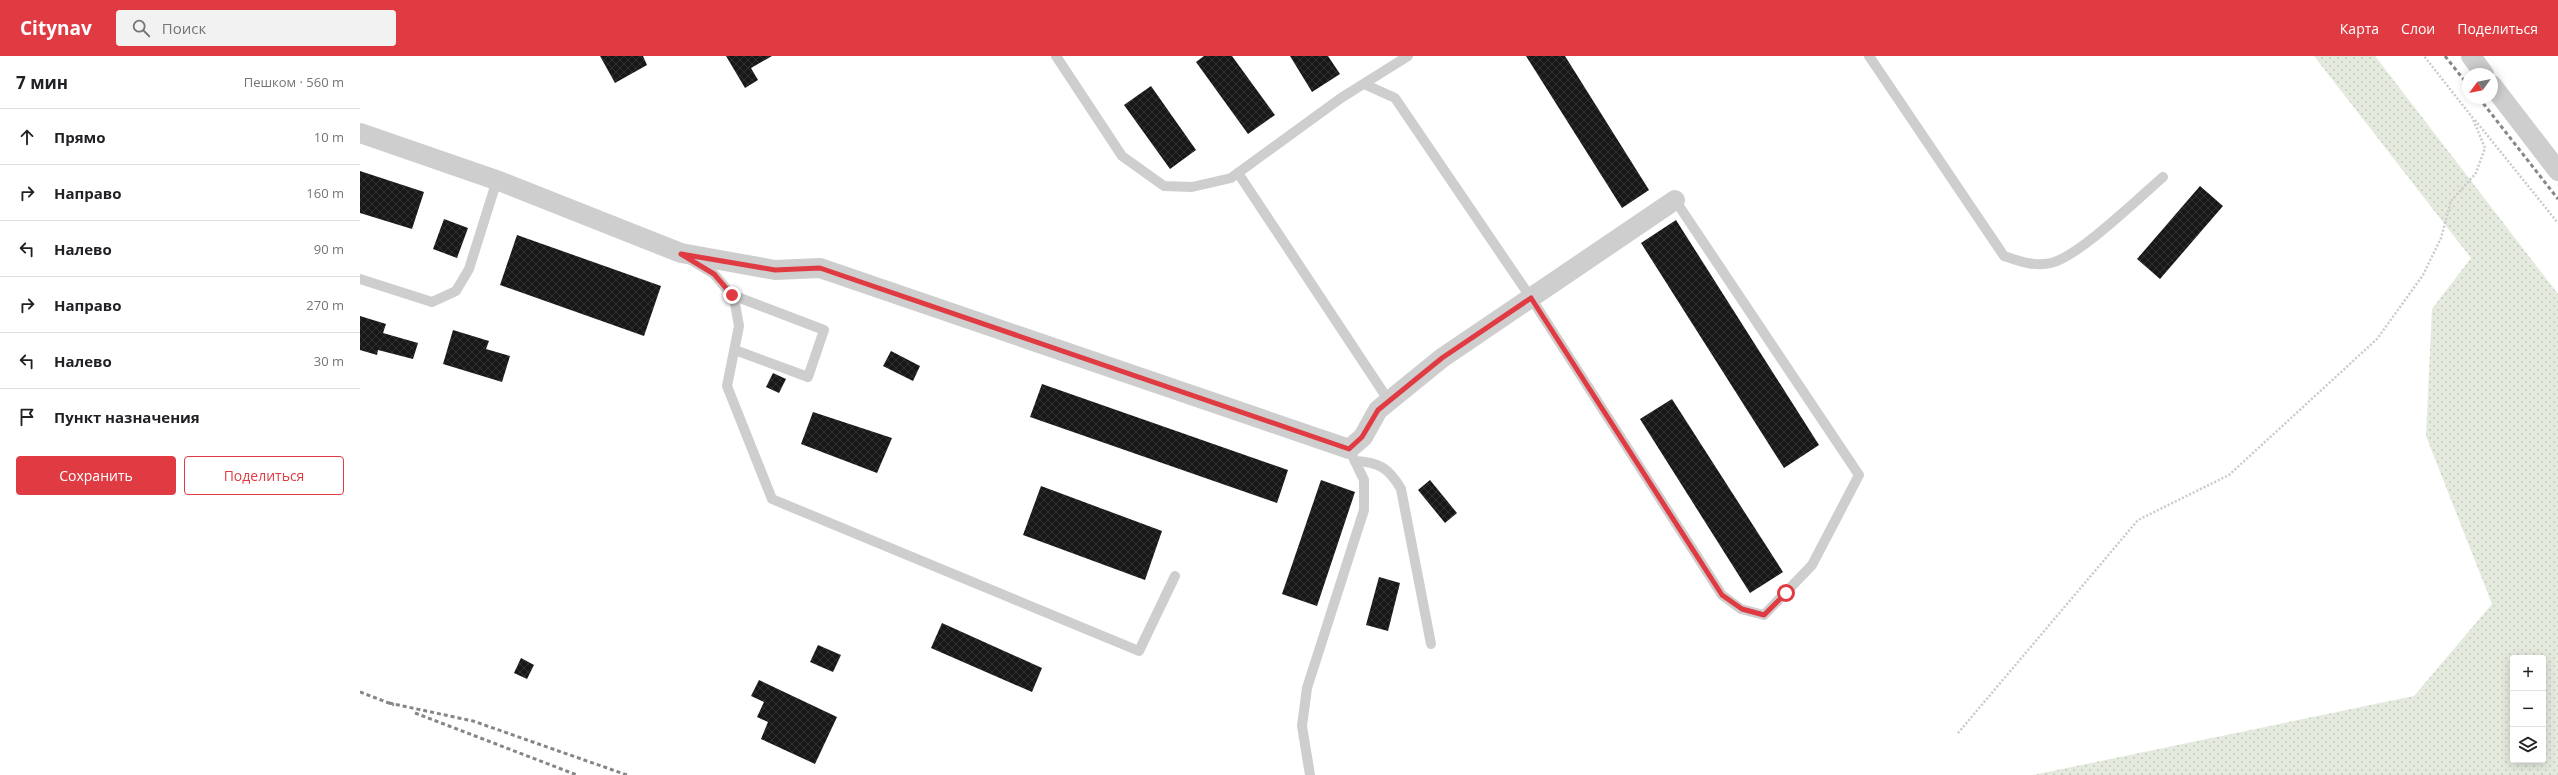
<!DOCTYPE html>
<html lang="ru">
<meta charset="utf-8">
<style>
:root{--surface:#fff;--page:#f2f2f2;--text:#202124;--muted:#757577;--line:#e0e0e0;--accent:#e03b43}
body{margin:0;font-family:"Open Sans",sans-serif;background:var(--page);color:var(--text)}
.controls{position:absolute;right:12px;bottom:12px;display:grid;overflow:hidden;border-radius:4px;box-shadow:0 2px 10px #0003}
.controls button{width:36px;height:36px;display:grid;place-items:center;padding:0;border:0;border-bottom:1px solid var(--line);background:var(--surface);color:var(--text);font:20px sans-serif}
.compass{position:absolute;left:2102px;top:12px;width:36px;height:36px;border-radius:50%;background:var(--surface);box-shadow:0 2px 10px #0003;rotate:237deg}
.stop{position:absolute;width:12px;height:12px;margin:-9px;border:3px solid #e03b43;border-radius:50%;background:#fff}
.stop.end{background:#e03b43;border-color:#fff;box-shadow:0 1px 4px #0008}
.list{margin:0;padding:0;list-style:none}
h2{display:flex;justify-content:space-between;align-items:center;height:52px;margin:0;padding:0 16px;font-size:17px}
h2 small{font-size:13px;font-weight:400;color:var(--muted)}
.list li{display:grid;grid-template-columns:26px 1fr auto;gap:12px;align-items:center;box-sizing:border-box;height:56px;padding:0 16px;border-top:1px solid var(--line)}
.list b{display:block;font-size:15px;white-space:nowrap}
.list em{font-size:13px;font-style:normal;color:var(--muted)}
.actions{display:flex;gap:8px;padding:12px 16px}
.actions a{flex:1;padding:9px 0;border:1px solid var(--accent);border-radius:4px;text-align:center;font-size:14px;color:var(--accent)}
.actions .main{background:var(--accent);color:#fff}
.icon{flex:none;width:22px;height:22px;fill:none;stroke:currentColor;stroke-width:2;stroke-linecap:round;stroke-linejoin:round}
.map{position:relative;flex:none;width:2198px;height:719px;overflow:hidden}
header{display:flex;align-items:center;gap:24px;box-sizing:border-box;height:56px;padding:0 20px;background:var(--accent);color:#fff}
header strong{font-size:19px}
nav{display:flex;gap:22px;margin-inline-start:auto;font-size:14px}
.search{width:280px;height:36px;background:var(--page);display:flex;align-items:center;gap:10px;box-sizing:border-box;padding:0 14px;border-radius:4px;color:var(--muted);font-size:15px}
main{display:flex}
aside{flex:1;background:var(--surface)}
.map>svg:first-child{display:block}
</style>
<header>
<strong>Citynav</strong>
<div class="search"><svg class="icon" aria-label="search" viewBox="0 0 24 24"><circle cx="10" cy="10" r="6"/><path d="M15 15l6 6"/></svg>Поиск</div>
<nav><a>Карта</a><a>Слои</a><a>Поделиться</a></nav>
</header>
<main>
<aside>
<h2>7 мин<small>Пешком · 560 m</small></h2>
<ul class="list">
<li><svg class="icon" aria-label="ahead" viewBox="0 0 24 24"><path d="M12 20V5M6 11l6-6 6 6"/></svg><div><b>Прямо</b></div><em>10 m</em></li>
<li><svg class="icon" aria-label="right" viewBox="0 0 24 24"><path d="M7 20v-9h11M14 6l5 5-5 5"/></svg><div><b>Направо</b></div><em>160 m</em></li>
<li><svg class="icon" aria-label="left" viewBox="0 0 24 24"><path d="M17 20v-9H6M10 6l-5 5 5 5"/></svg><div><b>Налево</b></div><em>90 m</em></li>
<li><svg class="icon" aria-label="right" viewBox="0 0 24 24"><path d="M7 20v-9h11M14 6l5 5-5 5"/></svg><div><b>Направо</b></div><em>270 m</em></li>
<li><svg class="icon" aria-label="left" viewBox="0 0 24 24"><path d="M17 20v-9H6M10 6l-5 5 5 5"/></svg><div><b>Налево</b></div><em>30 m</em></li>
<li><svg class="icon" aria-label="arrive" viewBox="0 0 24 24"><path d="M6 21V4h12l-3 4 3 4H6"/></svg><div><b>Пункт назначения</b></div></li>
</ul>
<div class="actions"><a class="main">Сохранить</a><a>Поделиться</a></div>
</aside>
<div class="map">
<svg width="2198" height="719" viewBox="0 0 2198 719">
<defs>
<pattern id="grass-dots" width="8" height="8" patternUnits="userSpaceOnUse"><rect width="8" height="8" fill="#e4eadd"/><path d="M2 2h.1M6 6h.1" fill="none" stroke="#c4c9be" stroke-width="1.8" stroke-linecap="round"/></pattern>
<pattern id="building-cross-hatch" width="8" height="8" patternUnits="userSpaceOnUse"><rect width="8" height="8" fill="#181818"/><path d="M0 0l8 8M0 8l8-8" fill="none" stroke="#313131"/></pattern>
</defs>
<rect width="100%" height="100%" fill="#fff"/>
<path fill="url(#grass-dots)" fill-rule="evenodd" d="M1954,0H2015L2198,238V719H1673L2054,640L2132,548L2066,380L2072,253L2111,202ZM2153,602H2183V704H2153Z"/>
<g fill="url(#building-cross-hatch)">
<polygon points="240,0 283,0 287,9 255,27"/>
<polygon points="366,0 412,0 391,12 398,24 385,32"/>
<polygon points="844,0 872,0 915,59 888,78 836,6"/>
<polygon points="930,0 968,0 980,18 952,36"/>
<polygon points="1166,0 1205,0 1289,134 1262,152"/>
<polygon points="791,30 836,94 810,113 764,49"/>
<polygon points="0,115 64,136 52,173 0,157"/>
<polygon points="1840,130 1863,150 1800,223 1777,203"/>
<polygon points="84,163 108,172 97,202 73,193"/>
<polygon points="1316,164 1459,389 1424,412 1281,187"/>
<polygon points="157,179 301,230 284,280 140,229"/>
<polygon points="0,260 26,268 23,277 58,287 53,303 18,294 17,299 0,294"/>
<polygon points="93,274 129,285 126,293 150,300 142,326 83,308"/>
<polygon points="531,295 560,310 553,325 523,310"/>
<polygon points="413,317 426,323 419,337 406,331"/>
<polygon points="682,328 928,414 917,447 670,361"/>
<polygon points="1312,343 1423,516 1390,537 1280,363"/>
<polygon points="453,356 532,382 517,417 441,388"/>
<polygon points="961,424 995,436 957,550 922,538"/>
<polygon points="1070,424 1097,457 1085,467 1058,434"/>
<polygon points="681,430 802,475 785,524 663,479"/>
<polygon points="1019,521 1040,527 1028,575 1006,569"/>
<polygon points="582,567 682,612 672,636 571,592"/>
<polygon points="458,589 481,599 473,616 450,606"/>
<polygon points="161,602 174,609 167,623 154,617"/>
<polygon points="399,624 477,661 455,708 401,683 408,666 397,661 404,646 391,640"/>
</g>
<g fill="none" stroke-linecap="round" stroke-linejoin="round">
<g stroke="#cbcbcb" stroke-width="2.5" stroke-dasharray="2 2" stroke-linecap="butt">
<polyline points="2115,64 2198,167"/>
<polyline points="1598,677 1778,464 1869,419 2017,283 2063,219 2081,182 2091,145 2116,117 2125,92 2112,61 2064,0"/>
</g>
<g stroke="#cecece" stroke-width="10">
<polyline points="696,0 762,100 804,130 832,131 871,122 981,42 1048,0"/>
<path d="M1509,0L1644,200C1659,205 1674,211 1691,207C1718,201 1780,141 1803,121"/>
<polyline points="1004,28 1035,42 1171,242 1362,539 1381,553 1404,559 1452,509 1499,419 1315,144"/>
<polyline points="878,117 1029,345"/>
<polyline points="331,204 354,218 374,242 379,270 367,330 412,443 779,595 815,520"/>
<polyline points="0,223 72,246 96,235 109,213 137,124"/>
<polyline points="372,239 464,274 448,321 375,294"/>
<path d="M995,405C1019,406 1029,412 1041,433L1071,588"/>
<polyline points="950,719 942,670 947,632 1004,454 1004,424 989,393"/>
</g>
<g stroke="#cecece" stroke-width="20">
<polyline points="2111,0 2124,18"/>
<polyline points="2132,29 2198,115"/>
<polyline points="0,77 139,125 321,197 415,214 460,212 989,393 1003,381 1018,354 1082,302 1315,144"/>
</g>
<g stroke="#868686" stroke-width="3" stroke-dasharray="4 3" stroke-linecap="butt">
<polyline points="2085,0 2108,29"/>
<polyline points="2119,42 2198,143"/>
<polyline points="0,636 34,649"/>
<polyline points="29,647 113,665 267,719"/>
<polyline points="55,657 217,719"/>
</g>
</g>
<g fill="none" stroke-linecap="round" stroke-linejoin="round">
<polyline stroke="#e03b43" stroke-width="5" points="372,239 354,218 321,198 415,214 460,212 989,393 1002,381 1018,354 1082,302 1171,242 1362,539 1382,553 1404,559 1426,537"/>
</g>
</svg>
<div class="controls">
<button>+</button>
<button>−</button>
<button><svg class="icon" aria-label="layers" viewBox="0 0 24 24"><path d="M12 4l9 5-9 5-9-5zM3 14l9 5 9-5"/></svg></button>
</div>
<svg class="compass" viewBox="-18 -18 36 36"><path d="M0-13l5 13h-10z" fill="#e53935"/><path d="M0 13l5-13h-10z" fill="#757577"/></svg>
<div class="stop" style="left:1426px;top:537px"></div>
<div class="stop end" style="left:372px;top:239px"></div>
</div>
</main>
